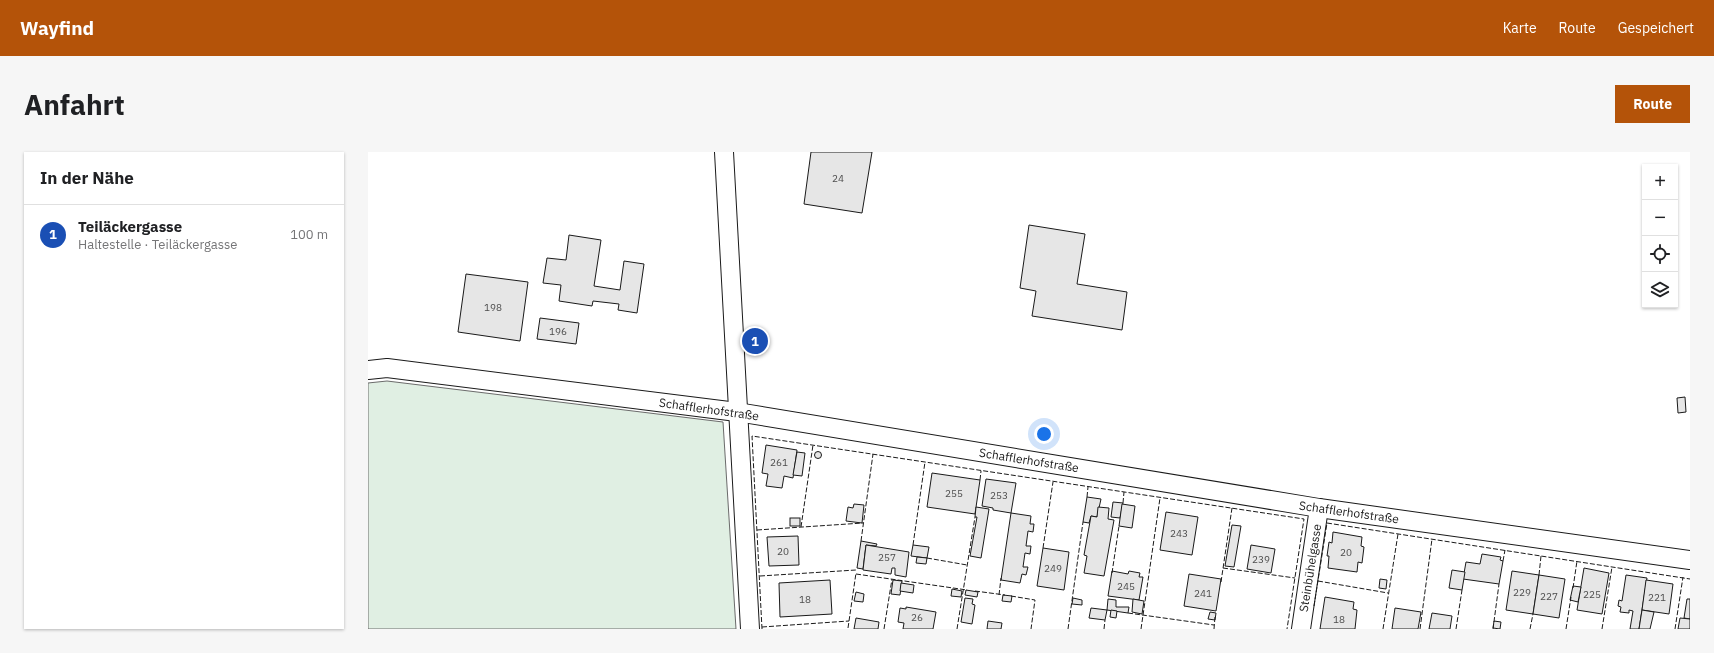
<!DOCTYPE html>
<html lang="de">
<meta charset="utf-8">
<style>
:root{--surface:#fff;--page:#f6f6f6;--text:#202124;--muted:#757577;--line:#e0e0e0;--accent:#b45309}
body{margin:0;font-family:"IBM Plex Sans",sans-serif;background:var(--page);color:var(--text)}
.controls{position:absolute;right:12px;top:12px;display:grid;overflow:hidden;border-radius:0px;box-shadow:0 1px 3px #0004}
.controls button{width:36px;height:36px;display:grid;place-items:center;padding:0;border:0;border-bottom:1px solid var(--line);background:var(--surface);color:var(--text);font:20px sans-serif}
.you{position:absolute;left:676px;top:282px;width:14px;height:14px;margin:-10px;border:3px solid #fff;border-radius:50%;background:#1a73e8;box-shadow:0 0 0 6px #1a73e833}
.badge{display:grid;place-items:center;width:26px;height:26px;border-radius:50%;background:var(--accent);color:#fff;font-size:13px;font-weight:700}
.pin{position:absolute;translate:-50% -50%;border:2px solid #fff;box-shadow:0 1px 4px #0006}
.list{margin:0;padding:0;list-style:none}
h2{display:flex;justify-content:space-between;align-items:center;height:52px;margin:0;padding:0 16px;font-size:17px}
h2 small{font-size:13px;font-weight:400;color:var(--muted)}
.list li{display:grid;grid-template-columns:26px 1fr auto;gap:12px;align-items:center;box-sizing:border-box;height:60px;padding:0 16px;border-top:1px solid var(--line)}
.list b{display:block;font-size:15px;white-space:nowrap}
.list p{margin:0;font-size:13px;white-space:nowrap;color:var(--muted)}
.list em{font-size:13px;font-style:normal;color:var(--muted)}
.icon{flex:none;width:22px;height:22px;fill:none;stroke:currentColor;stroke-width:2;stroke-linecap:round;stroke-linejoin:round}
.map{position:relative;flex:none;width:1322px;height:477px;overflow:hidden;border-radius:0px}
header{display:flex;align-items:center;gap:24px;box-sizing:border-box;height:56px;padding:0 20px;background:var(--accent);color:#fff}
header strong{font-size:19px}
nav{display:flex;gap:22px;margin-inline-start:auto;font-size:14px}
.intro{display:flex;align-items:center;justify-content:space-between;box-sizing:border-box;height:96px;padding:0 24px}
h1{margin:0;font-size:28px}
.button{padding:10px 18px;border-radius:0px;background:var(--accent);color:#fff;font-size:14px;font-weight:700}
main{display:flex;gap:24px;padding:0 24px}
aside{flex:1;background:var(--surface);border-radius:0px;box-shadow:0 1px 3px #0004}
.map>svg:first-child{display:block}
</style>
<header>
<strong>Wayfind</strong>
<nav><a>Karte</a><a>Route</a><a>Gespeichert</a></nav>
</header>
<div class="intro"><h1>Anfahrt</h1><a class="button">Route</a></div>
<main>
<aside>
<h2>In der Nähe<small></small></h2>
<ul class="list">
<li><span class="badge" style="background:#1a4fb4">1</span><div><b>Teiläckergasse</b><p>Haltestelle · Teiläckergasse</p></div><em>100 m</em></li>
</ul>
</aside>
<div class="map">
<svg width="1322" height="477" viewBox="0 0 1322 477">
<rect width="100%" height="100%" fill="#fff"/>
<polygon fill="#e0efe3" stroke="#6a6a6a" points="19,229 355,270 368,477 0,477 0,231"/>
<g fill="#e6e6e6" stroke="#1a1a1a">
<polygon points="443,0 504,0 494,61 436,52"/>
<polygon points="661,73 717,82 709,132 759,140 754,178 664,164 668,139 652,136"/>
<polygon points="201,83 233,88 226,134 252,138 256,109 276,112 269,161 250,158 251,152 225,149 224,154 191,149 193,133 175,131 179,106 198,108"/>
<polygon points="98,122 160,130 152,189 90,180"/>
<polygon points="172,166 211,171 208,192 169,187"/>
<polygon points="1317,245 1318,260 1310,261 1309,246"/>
<polygon points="398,293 429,298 425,326 416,324 414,336 398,334 400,322 394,321"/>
<circle cx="450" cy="303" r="3.5"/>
<polygon points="429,300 437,301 434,324 425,323"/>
<polygon points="564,321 612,328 607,362 559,355"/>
<polygon points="618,327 648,331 643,361 625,358 625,356 614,354"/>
<polygon points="719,345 733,347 729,365 723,364 721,371 715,370"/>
<polygon points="745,350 755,351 752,366 743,365"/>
<polygon points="486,352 496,353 494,371 478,369 480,355 485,356"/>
<polygon points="754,352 767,354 764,376 751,374"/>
<polygon points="608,355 621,357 613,406 602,404 609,365 607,365"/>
<polygon points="730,355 741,356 740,367 746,368 736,424 716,421 719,404 716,403 723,364 729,365"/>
<polygon points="798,360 830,365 824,403 792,398"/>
<polygon points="643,361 663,364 662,372 666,372 665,380 660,379 658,394 663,394 662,402 657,401 655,415 660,415 658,423 654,422 652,431 633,428"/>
<rect x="422" y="366" width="10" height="8"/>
<polygon points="864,373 873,374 866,415 857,414"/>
<polygon points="965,380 994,385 993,394 996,395 994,411 990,410 989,420 960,416 961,404 959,404 961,390 964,391"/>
<polygon points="430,384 431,413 401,414 399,385"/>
<polygon points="493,389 509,392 508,394 498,393 495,417 489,416"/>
<polygon points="498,393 541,400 538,425 527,423 527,416 524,416 523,422 495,418"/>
<polygon points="545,393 561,395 559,406 543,404"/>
<polygon points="883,393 907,397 903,421 879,417"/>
<polygon points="675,396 701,400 696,438 669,434"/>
<polygon points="1114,402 1133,405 1132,408 1135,409 1131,432 1095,427 1098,410 1112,412"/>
<polygon points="549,405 559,406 558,412 548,411"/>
<polygon points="1216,416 1241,421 1234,462 1209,458"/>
<polygon points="1084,418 1097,420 1094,438 1081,436"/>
<polygon points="744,419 760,422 761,419 772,421 771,425 775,425 771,448 740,444"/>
<polygon points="1144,419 1171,423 1165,462 1138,458"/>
<polygon points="821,422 853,427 848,459 816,454"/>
<polygon points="1171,423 1197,427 1191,466 1165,462"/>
<polygon points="1258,423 1279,426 1271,477 1262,477 1265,459 1261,458 1261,461 1252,460 1253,455 1250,454 1251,448 1254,449"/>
<polygon points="1012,427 1019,428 1018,437 1011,436"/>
<polygon points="462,428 464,462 412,465 411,431"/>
<polygon points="525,428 534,429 532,443 523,442"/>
<polygon points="1278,428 1305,432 1301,462 1274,458"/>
<polygon points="533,431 546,433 545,441 532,439"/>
<polygon points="1205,434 1213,435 1210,450 1202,448"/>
<polygon points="584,437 594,439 593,445 583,444"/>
<polygon points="598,438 610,440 609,445 597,443"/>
<polygon points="488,440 496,442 495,450 486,449"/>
<polygon points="635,443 644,444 643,450 634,449"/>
<polygon points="957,445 986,450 985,457 989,458 987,477 952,477"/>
<polygon points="597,446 605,447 604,452 607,453 604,472 593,470"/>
<polygon points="705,446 714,448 714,453 704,452"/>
<polygon points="740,447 748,448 748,455 761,455 760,461 739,458"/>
<polygon points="765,447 776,449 774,462 764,460"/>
<polygon points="1319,447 1322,447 1322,467 1316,466"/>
<polygon points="538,455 568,460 565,477 535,477 536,471 530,470 532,456 538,457"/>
<polygon points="723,456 739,458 737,468 721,466"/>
<polygon points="1027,456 1053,460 1050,477 1024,477"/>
<polygon points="743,458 749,459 748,466 742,465"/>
<polygon points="1274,458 1286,460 1282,477 1271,477"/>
<polygon points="842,460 848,461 847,468 840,467"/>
<polygon points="1064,461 1084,464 1082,477 1061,477"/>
<polygon points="488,466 511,470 510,477 486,477"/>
<polygon points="1312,466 1322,467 1322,477 1310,477"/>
<polygon points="620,469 634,471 633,477 619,477"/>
<polygon points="1126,469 1133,470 1132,477 1125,476"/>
</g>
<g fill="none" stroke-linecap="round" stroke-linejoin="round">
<defs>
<g id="minor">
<polyline points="356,0 382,477"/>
<polyline points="0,218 19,216 369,260 951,356 1322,408"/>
<polyline points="933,477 951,356"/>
</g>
</defs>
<use href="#minor" stroke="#1a1a1a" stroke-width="20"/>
<use href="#minor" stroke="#fff" stroke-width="18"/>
<g stroke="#1a1a1a" stroke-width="1" stroke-dasharray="5 2" stroke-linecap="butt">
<polyline points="612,328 613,319"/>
<polyline points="719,345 720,335"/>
<polyline points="755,351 756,340"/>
<polyline points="433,375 445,293"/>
<polyline points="389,378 495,371"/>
<polyline points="493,389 505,302"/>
<polyline points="545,393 557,310"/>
<polyline points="675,396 685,330"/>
<polyline points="559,406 599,413"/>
<polyline points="1135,409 1137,398"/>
<polyline points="855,416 927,426"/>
<polyline points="744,421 751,374"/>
<polyline points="488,422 599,438"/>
<polyline points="1171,423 1173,404"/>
<polyline points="392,424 488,418"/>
<polyline points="950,429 1020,441"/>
<polyline points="853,430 864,356"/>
<polyline points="1205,436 1209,409"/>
<polyline points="607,439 637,443"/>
<polyline points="631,443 633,426"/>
<polyline points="643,444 667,448 663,477"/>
<polyline points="946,454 959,371 1322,427"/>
<polyline points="760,461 846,473"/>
<polyline points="394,475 481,469"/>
<polyline points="480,476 488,421"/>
<polyline points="394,477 384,284 936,367 919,477"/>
<polyline points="516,477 524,427"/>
<polyline points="589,477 607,365"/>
<polyline points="700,477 715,370"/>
<polyline points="736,477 737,468"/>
<polyline points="773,477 792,346"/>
<polyline points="846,477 847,465"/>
<polyline points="1015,477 1030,382"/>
<polyline points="1052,477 1064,387"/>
<polyline points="1088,477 1094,438"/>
<polyline points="1125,477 1131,432"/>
<polyline points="1162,477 1165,462"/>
<polyline points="1198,477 1203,445"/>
<polyline points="1234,477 1244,415"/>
<polyline points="1307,477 1315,425"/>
</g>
</g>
<g text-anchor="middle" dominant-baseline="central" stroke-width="3" stroke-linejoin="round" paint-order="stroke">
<g font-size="10" fill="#4d4d4d">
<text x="470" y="26">24</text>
<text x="125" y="155">198</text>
<text x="190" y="179">196</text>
<text x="411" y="310">261</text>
<text x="586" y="341">255</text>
<text x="631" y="343">253</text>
<text x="811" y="381">243</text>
<text x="415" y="399">20</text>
<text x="978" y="400">20</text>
<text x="519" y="405">257</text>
<text x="893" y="407">239</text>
<text x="685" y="416">249</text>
<text x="758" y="434">245</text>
<text x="1154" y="440">229</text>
<text x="835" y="441">241</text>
<text x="1224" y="442">225</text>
<text x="1181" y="444">227</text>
<text x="1289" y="445">221</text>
<text x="437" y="447">18</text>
<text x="549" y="465">26</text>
<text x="971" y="467">18</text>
</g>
<g font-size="12" fill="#1a1a1a" stroke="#fff">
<text transform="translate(341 257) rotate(8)">Schafflerhofstraße</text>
<text transform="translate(661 308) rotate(9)">Schafflerhofstraße</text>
<text transform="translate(981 360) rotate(8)">Schafflerhofstraße</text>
<text transform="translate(942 416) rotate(-81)">Steinbühelgasse</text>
</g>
</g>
</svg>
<div class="controls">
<button>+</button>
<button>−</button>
<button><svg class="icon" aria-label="locate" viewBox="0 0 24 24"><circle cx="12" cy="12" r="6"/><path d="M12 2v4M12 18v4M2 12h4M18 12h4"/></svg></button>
<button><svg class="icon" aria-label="layers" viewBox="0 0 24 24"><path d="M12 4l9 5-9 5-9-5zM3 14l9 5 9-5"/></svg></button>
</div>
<div class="you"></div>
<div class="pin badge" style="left:387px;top:189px;background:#1a4fb4">1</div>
</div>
</main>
